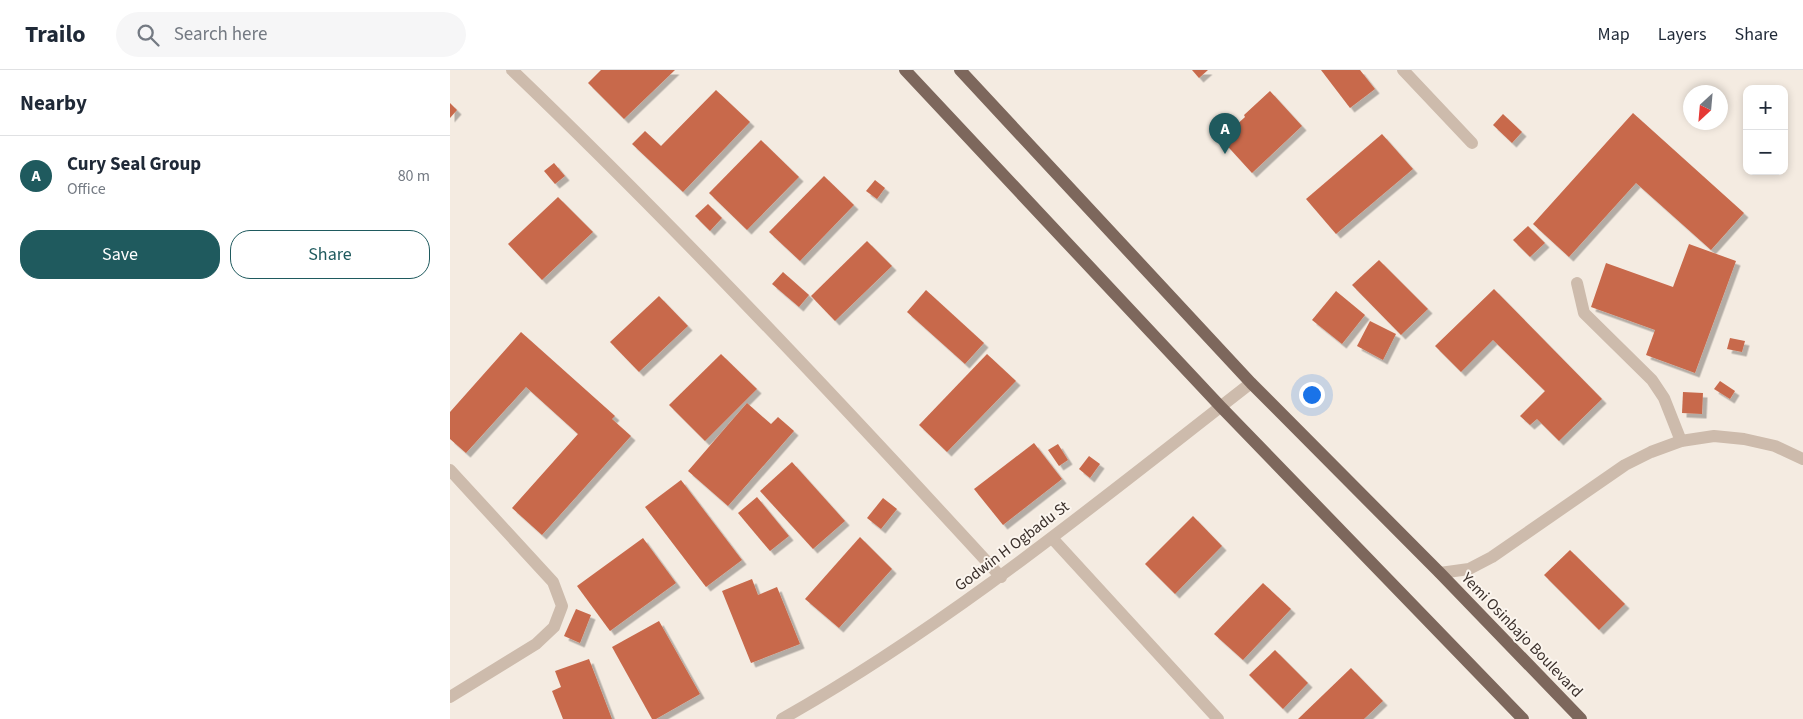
<!DOCTYPE html>
<meta charset="utf-8">
<style>
:root{--surface:#fff;--page:#f6f6f7;--text:#1f2937;--muted:#747a83;--line:#e0e1e3;--accent:#1f5a5e}
body{margin:0;font-family:"Source Sans 3",sans-serif;background:var(--page);color:var(--text)}
.controls{position:absolute;right:15px;top:15px;display:grid;overflow:hidden;border-radius:10px;box-shadow:0 2px 8px #0003}
.controls button{width:45px;height:45px;display:grid;place-items:center;padding:0;border:0;border-bottom:1px solid var(--line);background:var(--surface);color:var(--text);font:25px sans-serif}
.compass{position:absolute;left:1233px;top:15px;width:45px;height:45px;border-radius:50%;background:var(--surface);box-shadow:0 2px 8px #0003;rotate:206deg}
.you{position:absolute;left:861px;top:324px;width:18px;height:18px;margin:-12px;border:4px solid #fff;border-radius:50%;background:#1a73e8;box-shadow:0 0 0 8px #1a73e833}
.badge{display:grid;place-items:center;width:32px;height:32px;border-radius:50%;background:var(--accent);color:#fff;font-size:16px;font-weight:700}
.pin{position:absolute;translate:-50% -41px;filter:drop-shadow(0 1px 2px #0008)}
.pin::after{content:'';position:absolute;top:26px;width:18px;height:15px;background:inherit;clip-path:polygon(0 0,100% 0,50% 100%)}
.list{margin:0;padding:0;list-style:none}
h2{display:flex;justify-content:space-between;align-items:center;height:65px;margin:0;padding:0 20px;font-size:21px}
h2 small{font-size:16px;font-weight:400;color:var(--muted)}
.list li{display:grid;grid-template-columns:32px 1fr auto;gap:15px;align-items:center;box-sizing:border-box;height:80px;padding:0 20px;border-top:1px solid var(--line)}
.list b{display:block;font-size:19px;white-space:nowrap}
.list p{margin:0;font-size:16px;white-space:nowrap;color:var(--muted)}
.list em{font-size:16px;font-style:normal;color:var(--muted)}
.actions{display:flex;gap:10px;padding:15px 20px}
.actions a{flex:1;padding:11px 0;border:1px solid var(--accent);border-radius:20px;text-align:center;font-size:18px;color:var(--accent)}
.actions .main{background:var(--accent);color:#fff}
.icon{flex:none;width:28px;height:28px;fill:none;stroke:currentColor;stroke-width:2;stroke-linecap:round;stroke-linejoin:round}
.map{position:relative;flex:none;width:1353px;height:649px;overflow:hidden}
header{display:flex;align-items:center;gap:30px;box-sizing:border-box;height:70px;padding:0 25px;background:var(--surface);border-bottom:1px solid var(--line)}
header strong{font-size:24px}
nav{display:flex;gap:28px;margin-inline-start:auto;font-size:18px}
.search{width:350px;height:45px;background:var(--page);display:flex;align-items:center;gap:12px;box-sizing:border-box;padding:0 18px;border-radius:28px;color:var(--muted);font-size:19px}
main{display:flex}
aside{flex:1;background:var(--surface)}
.map>svg:first-child{display:block}
</style>
<header>
<strong>Trailo</strong>
<div class="search"><svg class="icon" aria-label="search" viewBox="0 0 24 24"><circle cx="10" cy="10" r="6"/><path d="M15 15l6 6"/></svg>Search here</div>
<nav><a>Map</a><a>Layers</a><a>Share</a></nav>
</header>
<main>
<aside>
<h2>Nearby<small></small></h2>
<ul class="list">
<li><span class="badge">A</span><div><b>Cury Seal Group</b><p>Office</p></div><em>80 m</em></li>
</ul>
<div class="actions"><a class="main">Save</a><a>Share</a></div>
</aside>
<div class="map">
<svg width="1353" height="649" viewBox="0 0 1353 649">
<defs>
<filter id="shadow"><feDropShadow dx="4.5" dy="4.5" stdDeviation="0" flood-color="#0004"/></filter>
</defs>
<rect width="100%" height="100%" fill="#f4ebe1"/>
<g fill="#c8694b" filter="url(#shadow)">
<polygon points="151,0 225,0 174,49 138,13"/>
<polygon points="742,0 758,0 749,8"/>
<polygon points="871,0 910,0 925,19 900,38"/>
<polygon points="266,20 300,52 233,122 182,74 195,61 211,76"/>
<polygon points="820,21 852,56 802,103 771,69 795,47 794,45"/>
<polygon points="0,33 7,40 0,48"/>
<polygon points="1183,43 1294,143 1261,180 1186,113 1119,187 1083,154"/>
<polygon points="1053,44 1072,62 1062,73 1043,55"/>
<polygon points="932,64 963,99 886,164 856,129"/>
<polygon points="311,70 349,107 297,160 259,123"/>
<polygon points="104,93 115,106 105,114 94,101"/>
<polygon points="374,106 404,135 350,191 319,162"/>
<polygon points="425,110 435,118 427,129 416,121"/>
<polygon points="108,127 143,162 92,210 58,174"/>
<polygon points="258,134 272,148 260,161 245,146"/>
<polygon points="1078,156 1095,173 1080,187 1063,170"/>
<polygon points="417,171 442,196 385,251 361,226"/>
<polygon points="1239,174 1286,191 1245,303 1196,285 1205,260 1141,237 1156,193 1223,217"/>
<polygon points="929,190 978,239 951,265 902,215"/>
<polygon points="333,202 359,225 349,237 322,214"/>
<polygon points="1044,219 1152,329 1109,371 1087,349 1080,355 1070,346 1095,321 1043,270 1011,302 985,276"/>
<polygon points="476,220 534,273 515,294 457,242"/>
<polygon points="886,221 915,245 892,274 862,250"/>
<polygon points="209,226 238,256 189,302 160,272"/>
<polygon points="920,251 946,264 933,290 907,276"/>
<polygon points="71,262 165,346 162,349 181,366 92,465 62,438 128,364 76,317 16,383 0,369 0,342"/>
<polygon points="1280,268 1295,271 1292,282 1277,279"/>
<polygon points="271,284 307,319 255,371 219,335"/>
<polygon points="537,284 566,311 497,382 469,355"/>
<polygon points="1270,311 1285,321 1280,329 1264,319"/>
<polygon points="1233,322 1253,323 1252,344 1232,343"/>
<polygon points="297,333 321,354 328,347 344,361 278,436 238,401"/>
<polygon points="584,373 612,409 553,455 524,419"/>
<polygon points="608,374 618,390 609,396 598,380"/>
<polygon points="639,386 650,394 640,408 629,399"/>
<polygon points="342,392 395,451 363,479 310,421"/>
<polygon points="231,410 292,490 256,517 195,437"/>
<polygon points="307,427 339,466 320,481 288,443"/>
<polygon points="433,428 447,439 431,459 417,448"/>
<polygon points="743,446 772,476 725,524 695,494"/>
<polygon points="410,467 442,499 389,558 355,529"/>
<polygon points="193,468 226,513 160,561 127,516"/>
<polygon points="1120,480 1175,534 1149,560 1094,505"/>
<polygon points="302,509 308,525 327,517 350,574 301,593 272,521"/>
<polygon points="813,513 841,539 793,590 764,564"/>
<polygon points="126,539 141,545 130,573 114,566"/>
<polygon points="209,551 250,624 206,649 202,649 162,577"/>
<polygon points="825,580 858,613 833,639 799,605"/>
<polygon points="139,589 162,649 113,649 102,621 111,617 105,601"/>
<polygon points="901,598 933,631 914,649 848,649"/>
</g>
<g fill="none" stroke-linecap="round" stroke-linejoin="round">
<g stroke="#cdbbac" stroke-width="12">
<path d="M62,0C232,163 392,334 551,507"/>
<polyline points="953,0 1022,73"/>
<polyline points="1127,213 1134,243 1202,310 1214,328 1231,371"/>
<polyline points="0,400 103,512 112,536 104,557 86,574 0,627"/>
<polyline points="602,468 768,649"/>
<polyline points="990,503 1019,499 1042,487 1175,395 1201,382 1231,371 1264,366 1294,369 1325,376 1353,389"/>
<path d="M332,649C500,554 649,431 801,313"/>
</g>
<g stroke="#7d675c" stroke-width="12">
<polyline points="455,0 771,337 1073,649"/>
<polyline points="510,0 801,313 990,503 1131,649"/>
</g>
</g>
<g text-anchor="middle" dominant-baseline="central" stroke-width="4" stroke-linejoin="round" paint-order="stroke">
<g font-size="16" fill="#3b302b" stroke="#fbf5ee">
<text transform="translate(562 476) rotate(-37)">Godwin H Ogbadu St</text>
<text transform="translate(1072 565) rotate(46)">Yemi Osinbajo Boulevard</text>
</g>
</g>
</svg>
<div class="controls">
<button>+</button>
<button>−</button>
</div>
<svg class="compass" viewBox="-18 -18 36 36"><path d="M0-13l5 13h-10z" fill="#e53935"/><path d="M0 13l5-13h-10z" fill="#747a83"/></svg>
<div class="you"></div>
<div class="pin badge" style="left:775px;top:84px">A</div>
</div>
</main>
